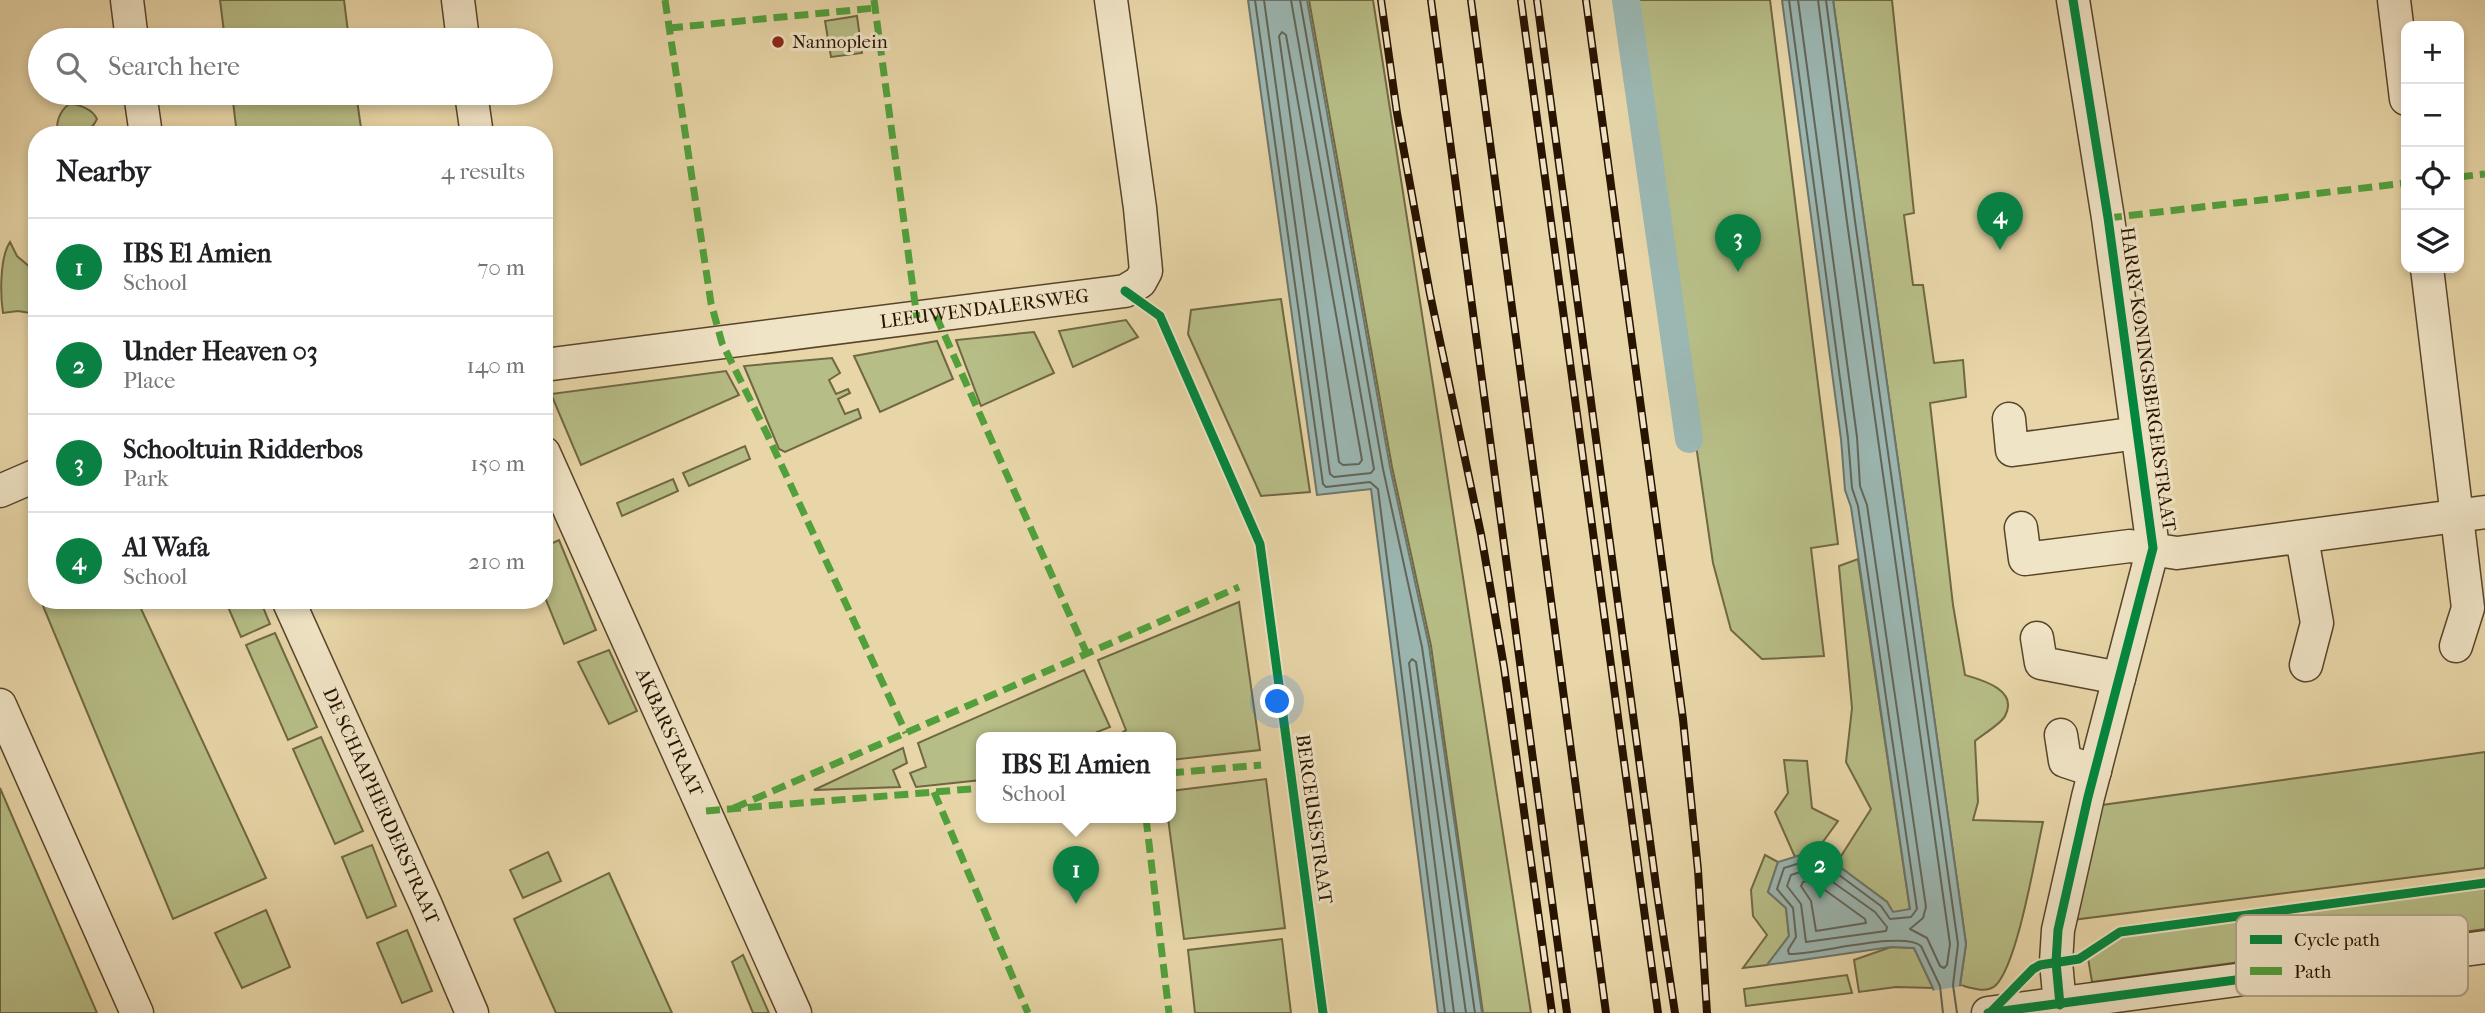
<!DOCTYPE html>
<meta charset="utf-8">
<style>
:root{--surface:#fff;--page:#f2f2f2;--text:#202124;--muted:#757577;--line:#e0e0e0;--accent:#0b8043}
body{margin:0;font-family:"IM FELL French Canon",serif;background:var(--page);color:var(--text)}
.controls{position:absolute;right:21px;top:21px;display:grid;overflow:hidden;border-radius:14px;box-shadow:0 4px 10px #0003}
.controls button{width:63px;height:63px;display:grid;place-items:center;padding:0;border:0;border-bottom:2px solid var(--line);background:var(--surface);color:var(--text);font:35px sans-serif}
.you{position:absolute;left:1278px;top:702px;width:24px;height:24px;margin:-18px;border:5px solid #fff;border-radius:50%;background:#1a73e8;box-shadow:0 0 0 10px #1a73e833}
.badge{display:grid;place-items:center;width:46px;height:46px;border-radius:50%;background:var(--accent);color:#fff;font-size:23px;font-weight:700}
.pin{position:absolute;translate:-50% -58px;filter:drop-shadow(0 2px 4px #0008)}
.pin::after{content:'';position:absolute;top:37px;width:24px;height:21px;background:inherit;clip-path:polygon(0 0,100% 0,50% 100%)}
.popup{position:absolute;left:976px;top:732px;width:200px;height:91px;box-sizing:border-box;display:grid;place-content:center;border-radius:14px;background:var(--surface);filter:drop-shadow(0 2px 5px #0005);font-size:23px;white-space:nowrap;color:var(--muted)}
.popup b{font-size:26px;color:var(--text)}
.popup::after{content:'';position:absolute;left:50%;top:100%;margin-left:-14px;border:14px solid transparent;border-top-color:var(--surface)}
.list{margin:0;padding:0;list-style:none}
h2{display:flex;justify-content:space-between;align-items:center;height:91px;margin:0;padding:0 28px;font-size:30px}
h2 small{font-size:23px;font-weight:400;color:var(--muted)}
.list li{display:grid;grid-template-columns:46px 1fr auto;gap:21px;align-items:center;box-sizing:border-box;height:98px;padding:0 28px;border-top:2px solid var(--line)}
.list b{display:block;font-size:26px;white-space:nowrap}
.list p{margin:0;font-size:23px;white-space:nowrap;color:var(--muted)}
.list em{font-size:23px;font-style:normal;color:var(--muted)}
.icon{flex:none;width:38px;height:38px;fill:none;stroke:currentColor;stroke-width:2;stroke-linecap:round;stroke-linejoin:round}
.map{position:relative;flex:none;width:2485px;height:1013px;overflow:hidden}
.search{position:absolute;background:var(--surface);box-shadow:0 4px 10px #0003;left:28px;top:28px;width:525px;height:77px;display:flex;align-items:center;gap:18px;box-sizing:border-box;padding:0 24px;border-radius:38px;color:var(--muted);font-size:26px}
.panel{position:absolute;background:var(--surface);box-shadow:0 4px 10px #0003;left:28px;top:126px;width:525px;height:483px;border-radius:28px}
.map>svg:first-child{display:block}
</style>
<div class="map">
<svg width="2485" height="1013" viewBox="0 0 2485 1013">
<rect width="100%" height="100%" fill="#e8d6a8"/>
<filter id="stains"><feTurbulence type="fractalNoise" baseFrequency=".00286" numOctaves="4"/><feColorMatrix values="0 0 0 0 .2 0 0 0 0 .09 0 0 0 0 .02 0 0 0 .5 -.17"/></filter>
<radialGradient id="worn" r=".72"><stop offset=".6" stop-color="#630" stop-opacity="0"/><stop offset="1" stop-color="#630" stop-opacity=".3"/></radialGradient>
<g fill="#b7bd86" stroke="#706843" stroke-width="2">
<polygon points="220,0 344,0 349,40 225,40"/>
<polygon points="1309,0 1373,0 1531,1013 1483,1013 1431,646 1392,467"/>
<polygon points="1632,0 1770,0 1838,544 1811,548 1824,656 1762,659 1731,630 1713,563"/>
<path d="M1833,0H1892L1914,213L1904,215L1913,285H1923L1934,363L1963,360L1966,397L1930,403L1953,605L1965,675C1982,680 2019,690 2005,716C2002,723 1982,735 1975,741L1978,802L1973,820L2043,822C2035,857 2018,962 1996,985C1987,994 1971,988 1960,985L1966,944Z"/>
<polygon points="857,16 862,53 831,57 825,21"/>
<polygon points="232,93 356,93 362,135 237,135"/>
<path d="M69,104C80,104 93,110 97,119C90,135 74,135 59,135C54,124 60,111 69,104Z"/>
<path d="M10,242L17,256L37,273V314L18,311L3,313C0,293 0,257 10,242Z"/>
<polygon points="1281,299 1310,492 1261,496 1188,334 1191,310"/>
<polygon points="1126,320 1138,337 1073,367 1059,331"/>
<polygon points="1034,332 1054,373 981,406 956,340"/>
<polygon points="937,341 953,379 880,412 854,356"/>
<polygon points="832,358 840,373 829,380 836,394 848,389 850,393 838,399 845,414 858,409 861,418 785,452 779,449 744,366"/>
<polygon points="726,371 739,395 581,465 551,394"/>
<polygon points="745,446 750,459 689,486 683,473"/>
<polygon points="673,479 678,491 622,516 617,503"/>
<polygon points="559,540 596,630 564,644 544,595 544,547"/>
<polygon points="1858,559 1910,910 1893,913 1887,902 1836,864 1871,809 1846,762 1852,708 1839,566"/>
<polygon points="56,600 137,600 266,878 173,919 43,606"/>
<polygon points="225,600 260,600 270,624 241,637"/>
<polygon points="1239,602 1260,750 1171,760 1170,738 1114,738 1126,730 1098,660"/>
<polygon points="275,633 317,727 288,740 246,645"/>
<polygon points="609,650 637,711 609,724 578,662"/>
<polygon points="1084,670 1110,727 1097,732 1099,738 982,738 981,780 916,787 910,773 926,767 918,743"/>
<polygon points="321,737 363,831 335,844 293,749"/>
<polygon points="903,748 907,763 893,770 900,787 814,790"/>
<polygon points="2485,752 2485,868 2072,920 2095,806"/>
<polygon points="1784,760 1807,761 1812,808 1838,821 1817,850 1795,857 1775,812 1788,793"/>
<polygon points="1266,779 1285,928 1184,939 1168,818 1170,818 1171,791"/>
<polygon points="0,788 97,1013 0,1013"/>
<polygon points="372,845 396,906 367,918 342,857"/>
<polygon points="548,852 561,881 523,898 510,870"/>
<polygon points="1765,855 1778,862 1768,892 1786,908 1789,936 1767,965 1743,968 1767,935 1753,916 1751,890"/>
<polygon points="609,873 672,1013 556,1013 514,919"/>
<polygon points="2485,887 2485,929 2092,982 2088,958 2122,936"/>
<polygon points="266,910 290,967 242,988 215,933"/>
<polygon points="407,930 432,991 402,1003 377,943"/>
<polygon points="1282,939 1291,1013 1195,1013 1188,950"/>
<polygon points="1891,947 1914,948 1933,988 1896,987 1859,992 1854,960"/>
<polygon points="743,955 769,1013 753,1013 732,962"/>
<polygon points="1847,975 1852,993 1746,1006 1744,989"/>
</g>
<g fill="#9bb7b2" stroke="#6d756b" stroke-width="2">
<polygon points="1248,0 1307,0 1390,467 1429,646 1482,1013 1438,1013 1371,489 1317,495"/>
<polygon points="1782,0 1833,0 1966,944 1960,985 1964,1013 1937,1013 1933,988 1914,948 1891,947 1767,965 1789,936 1786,908 1768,892 1778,862 1817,850 1887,902 1893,912 1910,909 1851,507 1845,490 1841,439"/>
</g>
<polygon fill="#e8d6a8" points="1963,986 1967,1013 1933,1013 1930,991"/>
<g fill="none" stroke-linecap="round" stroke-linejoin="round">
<g stroke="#626559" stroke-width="2">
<polyline points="1255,0 1323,484 1326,487 1370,482 1378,489 1445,1013"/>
<polyline points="1264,0 1330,474 1334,477 1371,473 1374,469 1291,0"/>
<polyline points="1300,0 1383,469 1422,647 1475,1013"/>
<path d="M1789,0L1848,438L1852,488L1858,506L1917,909L1911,917L1890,919L1881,906L1816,858L1784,868L1777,889L1793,908L1796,937L1788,950L1789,954C1815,955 1904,930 1921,946L1940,986L1943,1013"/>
<polyline points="1798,0 1857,437 1860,486 1867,505 1926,907 1923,918 1910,929 1927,938 1940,966 1944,968 1947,965 1950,944 1847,222 1818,0"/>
<polyline points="1826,0 1855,221 1958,944 1953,985 1957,1013"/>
<polygon points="1282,32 1286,35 1362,460 1359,464 1343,465 1339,462 1279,36"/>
<polygon points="1813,868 1875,912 1887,927 1886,931 1806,942 1801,904 1787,886 1791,875"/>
<polygon points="1811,880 1865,919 1866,923 1816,931 1811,901 1801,886 1803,882"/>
<polyline points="1454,1013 1409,663 1412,659 1416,662 1466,1013"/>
</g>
<polyline stroke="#9bb7b2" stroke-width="28" points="1626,0 1689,439"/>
<defs>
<g id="street">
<polyline points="127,0 132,40"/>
<polyline points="458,0 463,40"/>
<polyline points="2394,0 2406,99"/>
<polyline points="140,93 146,135"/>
<polyline points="471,93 477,135"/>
<polyline points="2427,268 2468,608 2456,646"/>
<path id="s1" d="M544,365L1125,291L1140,282L1146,271L1140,208L1111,0"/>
<polyline points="2009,419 2012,450 2138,433"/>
<path id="s2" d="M544,453L795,1013"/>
<polyline points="0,491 37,475"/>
<polyline points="2021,528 2025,559 2130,546 2177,553 2485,512"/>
<polyline points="2302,538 2317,623 2306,665"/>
<path id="s3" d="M288,600L425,903L472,1013"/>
<polyline points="2037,638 2041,663 2119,678"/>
<polyline points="0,705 137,1013"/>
<polyline points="2061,735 2065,761 2095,771"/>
<polyline points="2060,1005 2056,962 2058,930 2088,797 2153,548 2108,218 2073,0"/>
<polyline points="1988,1013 2485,947"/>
</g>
</defs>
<use href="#street" stroke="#58442a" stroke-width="35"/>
<use href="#street" stroke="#f0e4c6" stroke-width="32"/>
<defs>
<g id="rail">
<polyline points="1381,0 1397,113 1430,294 1481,534 1504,667 1552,1013"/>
<polyline points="1431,0 1567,1013"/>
<polyline points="1471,0 1606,1013"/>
<polyline points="1521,0 1658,1013"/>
<polyline points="1537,0 1657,893 1675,1013"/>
<polyline points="1586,0 1683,719 1698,870 1707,1013"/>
</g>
</defs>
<use href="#rail" stroke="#281300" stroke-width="8"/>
<use href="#rail" stroke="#f0e4c6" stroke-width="5" stroke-dasharray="16" stroke-linecap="butt"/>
<g stroke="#51a03c" stroke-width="7" stroke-dasharray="14 7" stroke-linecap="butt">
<polyline points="665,0 711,303 722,343 767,434 906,733"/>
<polyline points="874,0 917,318"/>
<polyline points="669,28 875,8"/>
<polyline points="2459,177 2485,174"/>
<polyline points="2108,218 2406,183"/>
<polyline points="936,316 1087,654"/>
<polyline points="1170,773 1261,765"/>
<polyline points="934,792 1028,1013"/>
<polyline points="734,808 1239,587"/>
<polyline points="706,811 982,788"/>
<polyline points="1146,818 1169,1013"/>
</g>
<defs>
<g id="cycleway">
<polyline points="1125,291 1160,316 1260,544 1323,1013"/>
<polyline points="2060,1005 2056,962 2058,930 2088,797 2153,548 2108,218 2073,0"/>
<polyline points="1991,1012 2033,969 2040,965 2079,959 2120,932 2485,883"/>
<polyline points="1988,1013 2326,968"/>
</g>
</defs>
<use href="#cycleway" stroke="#f0e4c6" stroke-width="13"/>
<use href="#cycleway" stroke="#00873e" stroke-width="9"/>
</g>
<circle fill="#8f2418" stroke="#f0e4c6" stroke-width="2.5" cx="778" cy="42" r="7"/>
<g text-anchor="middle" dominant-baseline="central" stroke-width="6" stroke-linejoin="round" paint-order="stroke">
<g font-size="19" fill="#281300" stroke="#f0e4c6" text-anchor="start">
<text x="792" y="42">Nannoplein</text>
</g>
<g font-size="19" fill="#281300" stroke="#f0e4c6">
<text stroke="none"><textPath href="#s1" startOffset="444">LEEUWENDALERSWEG</textPath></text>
<text transform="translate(2148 379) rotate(82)">HARRY KONINGSBERGERSTRAAT</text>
<text stroke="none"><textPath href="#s2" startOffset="306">AKBARSTRAAT</textPath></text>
<text stroke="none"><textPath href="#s3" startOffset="226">DE SCHAAPHERDERSTRAAT</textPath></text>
<text transform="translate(1314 819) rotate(82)">BERCEUSESTRAAT</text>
</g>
</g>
<rect x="2236" y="915" width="232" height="81" rx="10" fill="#f0e4c6" stroke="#b4a58b" stroke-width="2"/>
<rect x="2250" y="935" width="32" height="9" fill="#00873e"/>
<rect x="2250" y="967" width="32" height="8" fill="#51a03c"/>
<g font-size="19" fill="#281300">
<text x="2294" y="946">Cycle path</text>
<text x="2294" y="978">Path</text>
</g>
<rect width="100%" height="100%" filter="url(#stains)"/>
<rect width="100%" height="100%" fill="url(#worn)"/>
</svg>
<div class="controls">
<button>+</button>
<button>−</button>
<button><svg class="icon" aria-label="locate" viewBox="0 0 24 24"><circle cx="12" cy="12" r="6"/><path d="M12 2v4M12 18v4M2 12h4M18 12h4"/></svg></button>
<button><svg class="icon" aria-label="layers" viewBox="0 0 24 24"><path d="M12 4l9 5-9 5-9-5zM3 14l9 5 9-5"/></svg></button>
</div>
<div class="you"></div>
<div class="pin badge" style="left:1076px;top:904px">1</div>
<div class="popup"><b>IBS El Amien</b>School</div>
<div class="pin badge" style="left:1820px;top:899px">2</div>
<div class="pin badge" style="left:1738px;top:272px">3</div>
<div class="pin badge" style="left:2000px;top:250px">4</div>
<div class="search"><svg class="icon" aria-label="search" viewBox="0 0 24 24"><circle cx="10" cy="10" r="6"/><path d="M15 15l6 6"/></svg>Search here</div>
<section class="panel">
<h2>Nearby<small>4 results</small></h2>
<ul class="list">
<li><span class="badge">1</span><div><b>IBS El Amien</b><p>School</p></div><em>70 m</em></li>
<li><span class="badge">2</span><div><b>Under Heaven 03</b><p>Place</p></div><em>140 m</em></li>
<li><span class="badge">3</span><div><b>Schooltuin Ridderbos</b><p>Park</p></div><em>150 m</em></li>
<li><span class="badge">4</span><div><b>Al Wafa</b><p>School</p></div><em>210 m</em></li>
</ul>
</section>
</div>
